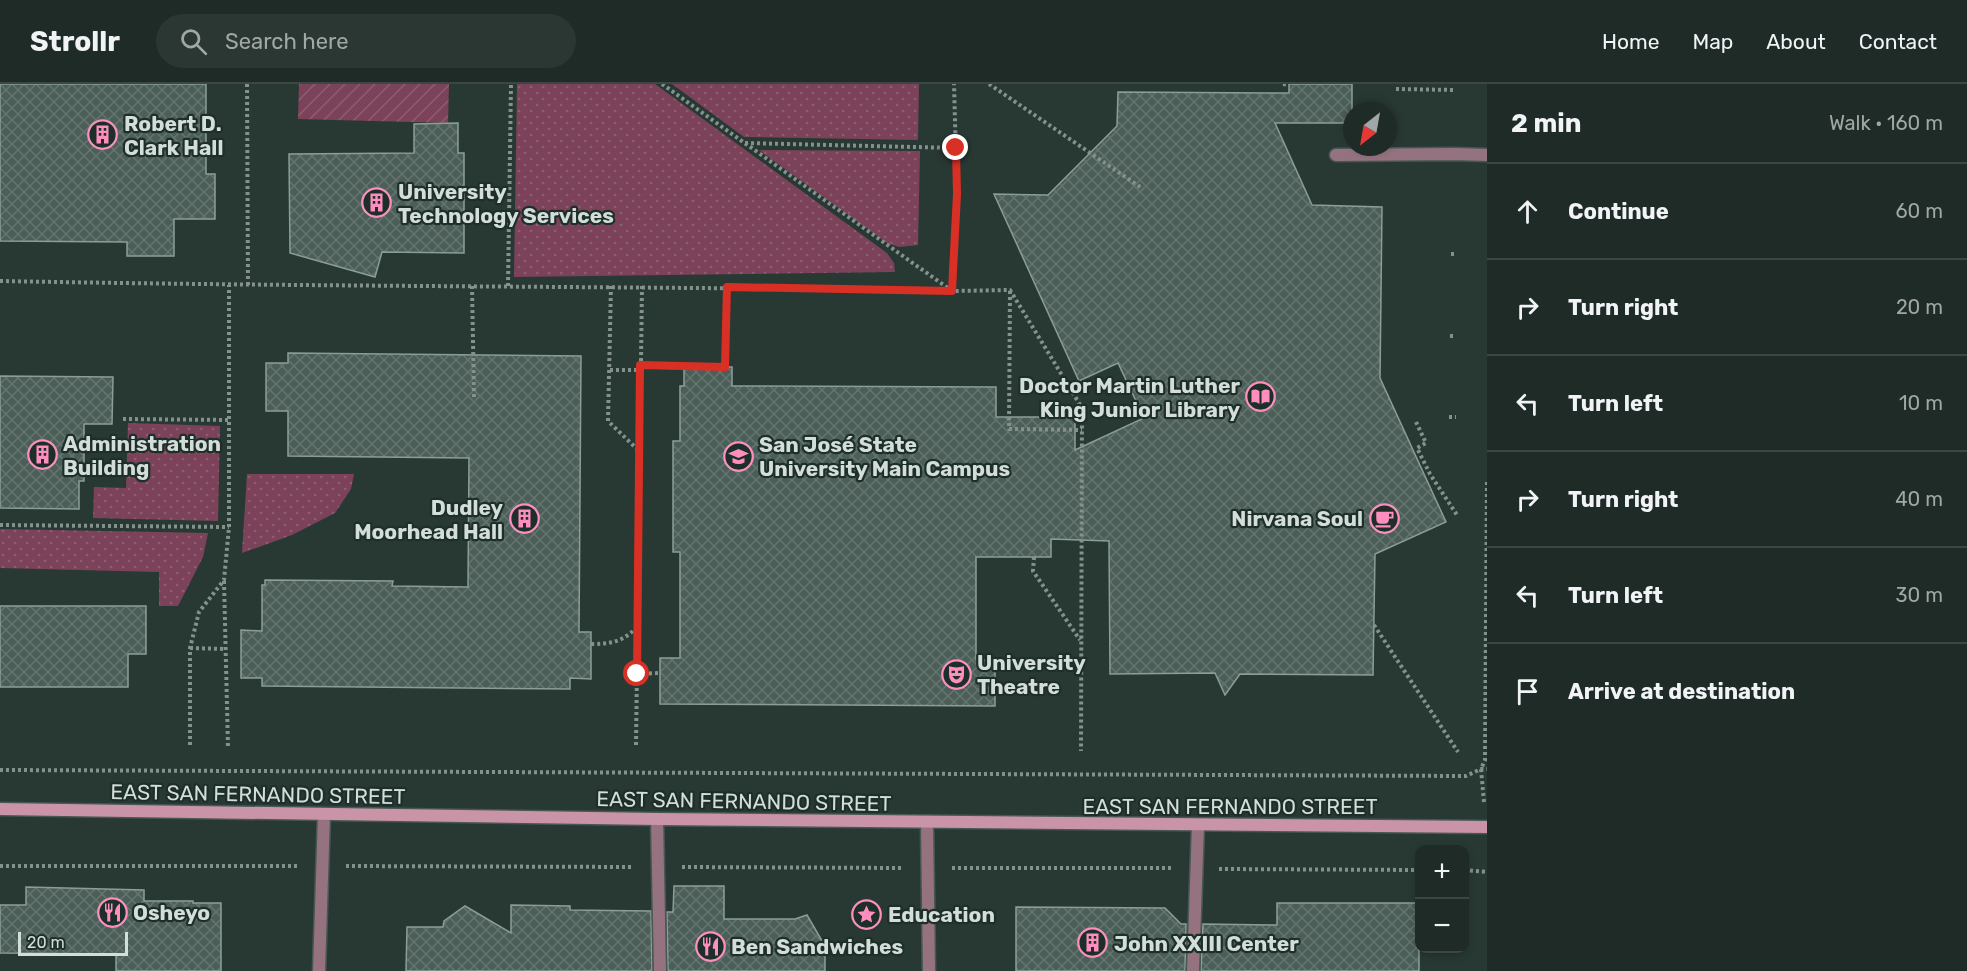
<!DOCTYPE html>
<meta charset="utf-8">
<style>
:root{--surface:#1e2b27;--page:#2b3733;--text:#f1f3f6;--muted:#a1a7a7;--line:#3c4744}
body{margin:0;font-family:Rubik,sans-serif;background:var(--page);color:var(--text)}
.controls{position:absolute;right:18px;bottom:18px;display:grid;overflow:hidden;border-radius:12px;box-shadow:0 3px 9px #0003}
.controls button{width:54px;height:54px;display:grid;place-items:center;padding:0;border:0;border-bottom:2px solid var(--line);background:var(--surface);color:var(--text);font:30px sans-serif}
.compass{position:absolute;left:1343px;top:18px;width:54px;height:54px;border-radius:50%;background:var(--surface);box-shadow:0 3px 9px #0003;rotate:211deg}
.scale{position:absolute;left:18px;bottom:15px;width:110px;box-sizing:border-box;padding-left:6px;border:3px solid #d3ddd9;border-top:0;font-size:16px;line-height:21px;white-space:nowrap;color:#d3ddd9;-webkit-text-stroke:4px #1e2f2a;paint-order:stroke}
.stop{position:absolute;width:18px;height:18px;margin:-14px;border:4px solid #d93025;border-radius:50%;background:#fff}
.stop.end{background:#d93025;border-color:#fff;box-shadow:0 2px 6px #0008}
.list{margin:0;padding:0;list-style:none}
h2{display:flex;justify-content:space-between;align-items:center;height:78px;margin:0;padding:0 24px;font-size:26px}
h2 small{font-size:20px;font-weight:400;color:var(--muted)}
.list li{display:grid;grid-template-columns:39px 1fr auto;gap:18px;align-items:center;box-sizing:border-box;height:96px;padding:0 24px;border-top:2px solid var(--line)}
.list b{display:block;font-size:22px;white-space:nowrap}
.list em{font-size:20px;font-style:normal;color:var(--muted)}
.icon{flex:none;width:33px;height:33px;fill:none;stroke:currentColor;stroke-width:2;stroke-linecap:round;stroke-linejoin:round}
.map{position:relative;flex:none;width:1487px;height:887px;overflow:hidden}
header{display:flex;align-items:center;gap:36px;box-sizing:border-box;height:84px;padding:0 30px;background:var(--surface);border-bottom:2px solid var(--line)}
header strong{font-size:28px}
nav{display:flex;gap:33px;margin-inline-start:auto;font-size:21px}
.search{width:420px;height:54px;background:var(--page);display:flex;align-items:center;gap:15px;box-sizing:border-box;padding:0 21px;border-radius:33px;color:var(--muted);font-size:22px}
main{display:flex}
aside{flex:1;background:var(--surface)}
.map>svg:first-child{display:block}
</style>
<header>
<strong>Strollr</strong>
<div class="search"><svg class="icon" aria-label="search" viewBox="0 0 24 24"><circle cx="10" cy="10" r="6"/><path d="M15 15l6 6"/></svg>Search here</div>
<nav><a>Home</a><a>Map</a><a>About</a><a>Contact</a></nav>
</header>
<main>
<div class="map">
<svg width="1487" height="887" viewBox="0 0 1487 887">
<defs>
<pattern id="grass-dots" width="8" height="8" patternUnits="userSpaceOnUse" patternTransform="scale(1.5)"><rect width="8" height="8" fill="#7b425a"/><path d="M2 2h.1M6 6h.1" fill="none" stroke="#8d5d71" stroke-width="1.8" stroke-linecap="round"/></pattern>
<pattern id="garden-furrows" width="10" height="10" patternUnits="userSpaceOnUse" patternTransform="scale(1.5)"><rect width="10" height="10" fill="#7b425a"/><path d="M-1 1l2-2M0 10L10 0M9 11l2-2" fill="none" stroke="#8d5d71"/></pattern>
<pattern id="building-cross-hatch" width="8" height="8" patternUnits="userSpaceOnUse" patternTransform="scale(1.5)"><rect width="8" height="8" fill="#4c5e58"/><path d="M0 0l8 8M0 8l8-8" fill="none" stroke="#65756f"/></pattern>
</defs>
<rect width="100%" height="100%" fill="#283934"/>
<g fill="url(#grass-dots)">
<polygon points="517,0 655,0 887,169 894,179 895,188 514,193"/>
<polygon points="672,0 919,0 918,56 744,53"/>
<polygon points="759,66 920,67 918,161 899,163 887,159"/>
<polygon points="128,339 220,342 218,437 93,434 94,403 126,404"/>
<polygon points="247,390 354,390 351,405 335,429 292,451 242,469"/>
<polygon points="0,445 208,449 203,473 178,522 159,522 159,488 0,484"/>
</g>
<polygon fill="url(#garden-furrows)" points="299,0 449,0 448,39 298,35"/>
<g fill="url(#building-cross-hatch)" stroke="#8a9e97" stroke-width="1.5">
<polygon points="0,0 206,0 206,90 215,90 215,135 174,135 174,172 127,172 127,158 0,157"/>
<polygon points="1289,0 1352,0 1352,39 1275,39 1312,121 1382,123 1380,294 1446,438 1375,470 1373,591 1240,590 1225,611 1215,589 1110,590 1109,457 1051,455 1051,473 976,473 976,576 995,576 995,622 660,620 660,574 680,574 680,468 673,468 673,357 680,357 680,302 684,302 684,283 732,283 732,302 996,303 996,333 1075,333 1075,366 1144,334 1118,279 1079,297 994,110 1048,111 1117,42 1118,8 1289,9"/>
<polygon points="458,39 458,69 464,69 464,169 382,168 375,193 290,169 289,70 414,69 414,40"/>
<polygon points="288,269 581,272 579,548 591,548 591,595 570,594 570,605 262,602 262,594 241,594 241,546 262,547 262,501 265,501 265,496 393,497 392,502 468,503 469,374 288,372 288,327 266,327 266,279 288,279"/>
<polygon points="0,292 113,293 112,340 84,340 84,397 79,397 79,425 0,424"/>
<polygon points="0,522 146,522 146,570 128,570 128,603 0,603"/>
<polygon points="674,802 724,802 724,835 795,835 807,831 825,862 825,887 668,887 667,828 673,828"/>
<polygon points="26,803 144,806 144,817 193,817 193,819 221,819 221,887 116,887 116,870 0,869 0,821 26,821"/>
<polygon points="1277,819 1419,819 1419,887 1201,887 1203,840 1277,841"/>
<polygon points="511,821 570,822 570,826 651,827 652,887 406,887 407,843 443,843 444,837 465,822 511,849"/>
<polygon points="1016,823 1165,824 1181,840 1186,840 1185,887 1016,887"/>
</g>
<g fill="none" stroke-linecap="round" stroke-linejoin="round">
<defs>
<g id="service">
<polyline points="1336,71 1455,70 1487,71"/>
<polyline points="657,735 660,887"/>
<polyline points="1193,887 1198,741"/>
</g>
<g id="minor">
<polyline points="927,738 929,887"/>
<polyline points="319,887 324,731"/>
</g>
<polyline id="secondary" points="0,725 657,735 1487,743"/>
</defs>
<use href="#service" stroke="#475752" stroke-width="15"/>
<use href="#minor" stroke="#475752" stroke-width="15"/>
<use href="#secondary" stroke="#475752" stroke-width="15"/>
<g stroke="#84918c" stroke-width="4" stroke-dasharray="3 3" stroke-linecap="butt">
<polyline points="247,0 248,201"/>
<polyline points="662,0 952,207 1010,206 1082,324 1081,667"/>
<polyline points="989,0 1143,105"/>
<polyline points="1283,0 1289,1"/>
<polyline points="1396,5 1456,6"/>
<polyline points="745,59 956,64"/>
<polyline points="1451,170 1456,170"/>
<path d="M0,197C317,203 634,202 952,207L957,110L954,0"/>
<polyline points="472,202 474,313"/>
<polyline points="508,202 511,0"/>
<polyline points="611,202 608,337 640,368"/>
<polyline points="1010,207 1009,345 1082,346"/>
<polyline points="1450,252 1456,252"/>
<polyline points="640,281 725,283 727,203"/>
<polyline points="610,286 641,286"/>
<polyline points="1449,333 1456,333"/>
<polyline points="123,335 230,336"/>
<polyline points="1416,338 1426,359 1417,364 1430,390 1457,431"/>
<polyline points="0,441 229,443"/>
<polyline points="1034,473 1033,487 1080,556"/>
<polyline points="224,497 228,663"/>
<polyline points="1374,541 1458,668"/>
<path d="M591,560C610,560 623,558 637,543"/>
<polyline points="190,564 226,565"/>
<polyline points="637,590 660,589"/>
<polyline points="190,661 190,564 199,528 224,496 229,443 229,201"/>
<polyline points="636,661 642,202"/>
<polyline points="0,686 1466,692 1481,685 1487,685"/>
<polyline points="1484,718 1481,685 1485,676 1487,396"/>
<polyline points="0,782 300,782"/>
<polyline points="346,782 633,783"/>
<polyline points="682,783 903,784"/>
<polyline points="952,784 1173,784"/>
<polyline points="1219,785 1420,786"/>
<polyline points="1464,786 1487,788"/>
</g>
<use href="#service" stroke="#94727f" stroke-width="12"/>
<use href="#minor" stroke="#94727f" stroke-width="12"/>
<use href="#secondary" stroke="#c993a8" stroke-width="12"/>
</g>
<g fill="none" stroke-linecap="round" stroke-linejoin="round">
<polyline stroke="#d93025" stroke-width="8" points="637,590 640,281 725,283 727,203 952,207 957,110 956,64"/>
</g>
<defs>
<symbol id="building-ring" viewBox="-11 -11 22 22"><circle r="9.5" fill="#1e2f2a" stroke="#fe8ebe" stroke-width="1.5"/><path d="M-4-6H4V6H1V3H-1V6H-4ZM-2.5-4.3h1.7v1.8h-1.7ZM.8-4.3h1.7v1.8H.8ZM-2.5-1h1.7V.8h-1.7ZM.8-1h1.7V.8H.8Z" fill="#fe8ebe"/></symbol>
<symbol id="library-ring" viewBox="-11 -11 22 22"><circle r="9.5" fill="#1e2f2a" stroke="#fe8ebe" stroke-width="1.5"/><path d="M-6-4Q-3-5.5-.7-3.5V5Q-3 3-6 4ZM6-4Q3-5.5 .7-3.5V5Q3 3 6 4Z" fill="#fe8ebe"/></symbol>
<symbol id="university-ring" viewBox="-11 -11 22 22"><circle r="9.5" fill="#1e2f2a" stroke="#fe8ebe" stroke-width="1.5"/><path d="M0-5L7-2L0 1L-7-2ZM-4 1L0 2.5L4 1V4Q0 6-4 4Z" fill="#fe8ebe"/></symbol>
<symbol id="cafe-ring" viewBox="-11 -11 22 22"><circle r="9.5" fill="#1e2f2a" stroke="#fe8ebe" stroke-width="1.5"/><path d="M-5.5-4.5H6V0H3Q3 3.5 0 3.5H-2.5Q-5.5 3.5-5.5 0ZM3-3.2v2h1.7v-2ZM-6 4.5H4V6H-6Z" fill="#fe8ebe"/></symbol>
<symbol id="theatre-ring" viewBox="-11 -11 22 22"><circle r="9.5" fill="#1e2f2a" stroke="#fe8ebe" stroke-width="1.5"/><path d="M-5-5.5Q0-4 5-5.5V0Q5 5 0 6Q-5 5-5 0ZM-3.3-2.5H-1v1.5H-3.3ZM1-2.5H3.3v1.5H1ZM-2.8 1Q0 5.5 2.8 1Z" fill="#fe8ebe"/></symbol>
<symbol id="restaurant-ring" viewBox="-11 -11 22 22"><circle r="9.5" fill="#1e2f2a" stroke="#fe8ebe" stroke-width="1.5"/><path d="M-5-6h1v4h1v-4h1v4h1v-4h1v5L-1.5 .5V6h-2V.5L-5-1ZM5-6V6H3V1.5H1.5Q1.5-4 5-6Z" fill="#fe8ebe"/></symbol>
<symbol id="sight-ring" viewBox="-11 -11 22 22"><circle r="9.5" fill="#1e2f2a" stroke="#fe8ebe" stroke-width="1.5"/><path d="M0-6L1.8-2.2L6-1.7L2.9 1.2L3.7 5.4L0 3.3L-3.7 5.4L-2.9 1.2L-6-1.7L-1.8-2.2Z" fill="#fe8ebe"/></symbol>
</defs>
<g fill-rule="evenodd">
<use href="#building-ring" x="86" y="34" width="33" height="33"/>
<use href="#building-ring" x="360" y="102" width="33" height="33"/>
<use href="#library-ring" x="1244" y="296" width="33" height="33"/>
<use href="#building-ring" x="26" y="354" width="33" height="33"/>
<use href="#university-ring" x="722" y="356" width="33" height="33"/>
<use href="#cafe-ring" x="1368" y="418" width="33" height="33"/>
<use href="#building-ring" x="508" y="418" width="33" height="33"/>
<use href="#theatre-ring" x="940" y="574" width="33" height="33"/>
<use href="#restaurant-ring" x="96" y="812" width="33" height="33"/>
<use href="#sight-ring" x="850" y="814" width="33" height="33"/>
<use href="#building-ring" x="1076" y="842" width="33" height="33"/>
<use href="#restaurant-ring" x="694" y="846" width="33" height="33"/>
</g>
<g text-anchor="middle" dominant-baseline="central" stroke-width="4.5" stroke-linejoin="round" paint-order="stroke">
<g font-size="21" font-weight="bold" fill="#d3ddd9" stroke="#1e2f2a" text-anchor="start">
<text x="124" y="39">Robert D.<tspan x="124" dy="24">Clark Hall</tspan></text>
<text x="398" y="107">University<tspan x="398" dy="24">Technology Services</tspan></text>
<text x="1240" y="301" text-anchor="end">Doctor Martin Luther<tspan x="1240" dy="24">King Junior Library</tspan></text>
<text x="63" y="359">Administration<tspan x="63" dy="24">Building</tspan></text>
<text x="759" y="360">San José State<tspan x="759" dy="24">University Main Campus</tspan></text>
<text x="503" y="423" text-anchor="end">Dudley<tspan x="503" dy="24">Moorhead Hall</tspan></text>
<text x="1363" y="434" text-anchor="end">Nirvana Soul</text>
<text x="977" y="578">University<tspan x="977" dy="24">Theatre</tspan></text>
<text x="133" y="828">Osheyo</text>
<text x="888" y="830">Education</text>
<text x="1114" y="859">John XXIII Center</text>
<text x="731" y="862">Ben Sandwiches</text>
</g>
<g font-size="21" fill="#d3ddd9" stroke="#1e2f2a">
<text transform="translate(258 710) rotate(1)">EAST SAN FERNANDO STREET</text>
<text transform="translate(744 717) rotate(1)">EAST SAN FERNANDO STREET</text>
<text x="1230" y="722">EAST SAN FERNANDO STREET</text>
</g>
</g>
</svg>
<div class="controls">
<button>+</button>
<button>−</button>
</div>
<svg class="compass" viewBox="-18 -18 36 36"><path d="M0-13l5 13h-10z" fill="#e53935"/><path d="M0 13l5-13h-10z" fill="#a1a7a7"/></svg>
<div class="scale">20 m</div>
<div class="stop" style="left:637px;top:590px"></div>
<div class="stop end" style="left:956px;top:64px"></div>
</div>
<aside>
<h2>2 min<small>Walk · 160 m</small></h2>
<ul class="list">
<li><svg class="icon" aria-label="ahead" viewBox="0 0 24 24"><path d="M12 20V5M6 11l6-6 6 6"/></svg><div><b>Continue</b></div><em>60 m</em></li>
<li><svg class="icon" aria-label="right" viewBox="0 0 24 24"><path d="M7 20v-9h11M14 6l5 5-5 5"/></svg><div><b>Turn right</b></div><em>20 m</em></li>
<li><svg class="icon" aria-label="left" viewBox="0 0 24 24"><path d="M17 20v-9H6M10 6l-5 5 5 5"/></svg><div><b>Turn left</b></div><em>10 m</em></li>
<li><svg class="icon" aria-label="right" viewBox="0 0 24 24"><path d="M7 20v-9h11M14 6l5 5-5 5"/></svg><div><b>Turn right</b></div><em>40 m</em></li>
<li><svg class="icon" aria-label="left" viewBox="0 0 24 24"><path d="M17 20v-9H6M10 6l-5 5 5 5"/></svg><div><b>Turn left</b></div><em>30 m</em></li>
<li><svg class="icon" aria-label="arrive" viewBox="0 0 24 24"><path d="M6 21V4h12l-3 4 3 4H6"/></svg><div><b>Arrive at destination</b></div></li>
</ul>
</aside>
</main>
